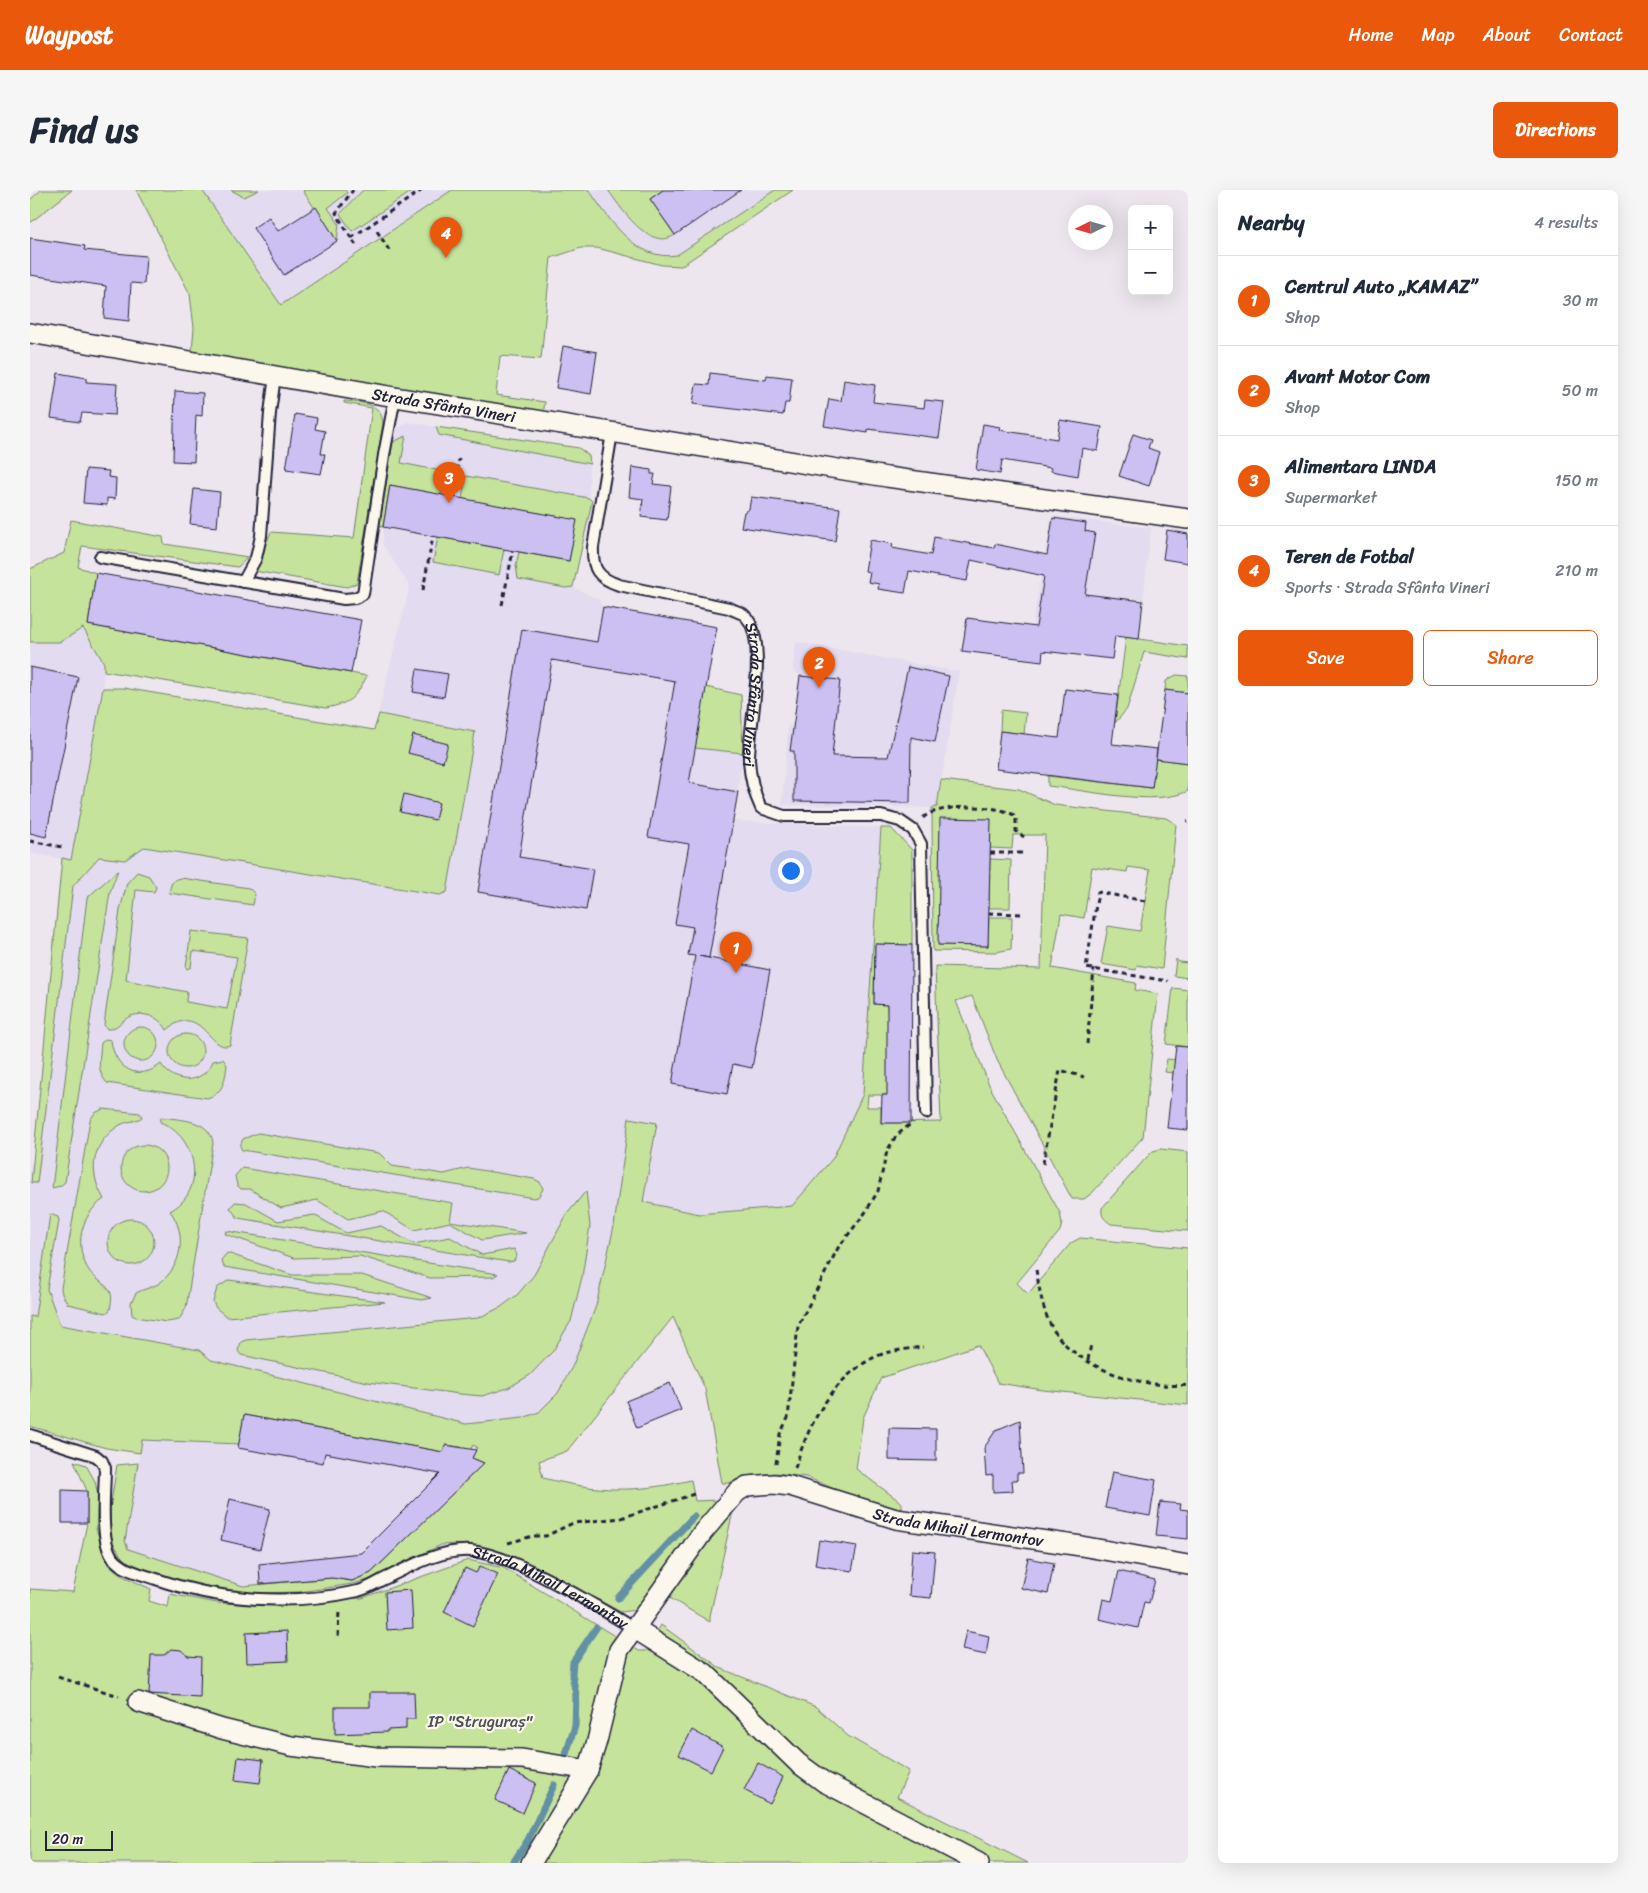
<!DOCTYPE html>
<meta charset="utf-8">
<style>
:root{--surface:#fff;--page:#f6f6f7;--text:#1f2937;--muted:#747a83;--line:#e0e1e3;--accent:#ea580c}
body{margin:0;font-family:Sriracha,sans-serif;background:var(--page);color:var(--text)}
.controls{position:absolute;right:15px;top:15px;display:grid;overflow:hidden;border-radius:8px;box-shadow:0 5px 20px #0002}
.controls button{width:45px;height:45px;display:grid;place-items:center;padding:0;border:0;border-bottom:1px solid var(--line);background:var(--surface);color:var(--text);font:25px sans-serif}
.compass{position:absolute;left:1038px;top:15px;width:45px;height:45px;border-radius:50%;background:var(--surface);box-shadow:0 5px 20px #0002;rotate:265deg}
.scale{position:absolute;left:15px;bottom:12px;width:68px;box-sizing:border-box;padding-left:5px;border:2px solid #22223b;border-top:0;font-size:14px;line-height:18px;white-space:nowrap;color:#22223b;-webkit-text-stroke:4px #fbf7ec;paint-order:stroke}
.you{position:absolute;left:760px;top:680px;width:18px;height:18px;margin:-12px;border:4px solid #fff;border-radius:50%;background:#1a73e8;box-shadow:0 0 0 8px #1a73e833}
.badge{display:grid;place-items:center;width:32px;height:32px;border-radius:50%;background:var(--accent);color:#fff;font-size:16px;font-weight:700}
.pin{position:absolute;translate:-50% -41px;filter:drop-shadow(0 1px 2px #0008)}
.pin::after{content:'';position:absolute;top:26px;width:18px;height:15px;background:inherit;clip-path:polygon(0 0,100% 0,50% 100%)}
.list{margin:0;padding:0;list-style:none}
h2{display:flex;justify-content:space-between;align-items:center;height:65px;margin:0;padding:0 20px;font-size:21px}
h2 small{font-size:16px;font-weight:400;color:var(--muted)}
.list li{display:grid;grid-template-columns:32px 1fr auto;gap:15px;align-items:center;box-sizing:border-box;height:90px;padding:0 20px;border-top:1px solid var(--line)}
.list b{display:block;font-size:19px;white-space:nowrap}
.list p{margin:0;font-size:16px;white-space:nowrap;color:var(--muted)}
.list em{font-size:16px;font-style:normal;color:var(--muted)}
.actions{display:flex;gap:10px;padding:15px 20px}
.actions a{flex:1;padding:11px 0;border:1px solid var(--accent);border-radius:8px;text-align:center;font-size:18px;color:var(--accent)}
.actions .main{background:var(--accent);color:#fff}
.map{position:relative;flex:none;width:1158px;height:1673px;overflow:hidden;border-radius:8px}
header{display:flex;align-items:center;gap:30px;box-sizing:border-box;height:70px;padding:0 25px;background:var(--accent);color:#fff}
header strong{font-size:24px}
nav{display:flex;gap:28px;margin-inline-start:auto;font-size:18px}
.intro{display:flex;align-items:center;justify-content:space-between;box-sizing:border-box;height:120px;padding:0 30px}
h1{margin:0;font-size:35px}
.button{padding:12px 22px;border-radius:8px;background:var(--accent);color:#fff;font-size:18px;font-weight:700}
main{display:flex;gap:30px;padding:0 30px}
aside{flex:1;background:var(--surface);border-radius:8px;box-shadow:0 5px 20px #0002}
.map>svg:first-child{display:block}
</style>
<header>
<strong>Waypost</strong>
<nav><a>Home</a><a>Map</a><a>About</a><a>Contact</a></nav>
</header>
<div class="intro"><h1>Find us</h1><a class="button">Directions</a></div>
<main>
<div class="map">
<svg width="1158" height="1673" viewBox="0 0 1158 1673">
<rect width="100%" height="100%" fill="#ede6ee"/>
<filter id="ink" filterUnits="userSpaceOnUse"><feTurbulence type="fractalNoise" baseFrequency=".02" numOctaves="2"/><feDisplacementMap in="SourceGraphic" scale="10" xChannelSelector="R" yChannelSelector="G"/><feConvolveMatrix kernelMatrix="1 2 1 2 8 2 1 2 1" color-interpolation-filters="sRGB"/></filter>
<g filter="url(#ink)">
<g fill="#e3dbef">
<polygon points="106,0 763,0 651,76 632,75 567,58 551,58 521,68 511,169 164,138 160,104"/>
<polygon points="378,232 502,253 549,258 559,266 559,308 563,314 543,397 568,409 573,417 687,437 665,558 713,563 703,631 851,638 833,904 803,968 762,1016 669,1024 613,1013 530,1230 442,1242 0,1144 0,974 3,974 13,882 32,669 0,663 0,379 50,367 48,377 49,431 74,473 73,498 94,498 344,540 380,396 353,355 353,337 349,336 366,240"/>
<polygon points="1022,326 1121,338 1109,449 1002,437"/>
<polygon points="766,452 929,482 907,618 752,615 758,537 765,531 770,486 763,480"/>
<polygon points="214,1225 413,1262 415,1255 431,1257 443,1255 448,1257 454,1273 341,1383 322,1391 302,1388 213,1396 98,1359 95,1351 112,1250 208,1254"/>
</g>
<g fill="#c5e39b" stroke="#74826b">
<polygon points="11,0 42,0 0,33 0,10"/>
<path d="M106,0H172L251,115L422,0H559C579,29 606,72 647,65L745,0H763L651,76L632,75L567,58H551L521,68L511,169L470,166L466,205L515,212L513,224L162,161L164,138L160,104Z"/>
<polygon points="201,0 229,0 214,7"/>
<polygon points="274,0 315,0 317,3 298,18 309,34 307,51 273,1"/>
<polygon points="333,0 384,0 322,41 310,24"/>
<path d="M578,0H633L620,9L645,45C619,62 591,18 578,0Z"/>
<path d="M314,211C332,213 351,212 353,233L327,393L317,397L224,381L241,342L324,348L342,218L314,213Z"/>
<polygon points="406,237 549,258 559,266 560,274 409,245"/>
<polygon points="376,246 371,273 416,282 411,305 360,295 353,337 349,336 363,252"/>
<polygon points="436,286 559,308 562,311 543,397 535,398 488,389 486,375 489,362 539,371 546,330 432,309"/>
<path d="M41,330L133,347L134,354L218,367L208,377L52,356L48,377L66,383L58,435L337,486C325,508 321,513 296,518L74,481V473L53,438L30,452H0V379L34,363Z"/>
<polygon points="408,347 474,359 469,385 403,372"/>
<polygon points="1096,447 1158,456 1158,469 1114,462 1097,519 1085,533"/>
<polygon points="1146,485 1158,486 1158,503 1135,500 1136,491"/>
<polygon points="676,497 711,505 713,563 665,558"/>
<polygon points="73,498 94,498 344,540 349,524 445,542 417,702 410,705 114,657 95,670 69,667 43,696 7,993 1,993 32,668 41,670"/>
<polygon points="971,520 996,523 994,544 970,541"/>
<path d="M1125,569L1158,573V601C1126,617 1055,600 1018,596V586L1122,598Z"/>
<path d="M911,590L989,599L1025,615L1136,628L1146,634L1132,779L1107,775L1106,780L1071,774L1078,736L1110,741L1120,680L1098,677L1097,682L1062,677L1054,728L1031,724L1022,778L1106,793L1105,800L1128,804L1113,947L1062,1003L1054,1009H1042L967,870L942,806L926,811L960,897L1030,1023L1032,1033L1030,1041L987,1093L998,1104L1041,1053L1050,1048L1158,1058V1215L1013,1200L968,1193L948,1155L851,1188L833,1228L826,1279L872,1313V1320L807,1300L776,1287L746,1283L714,1286L699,1293H692L675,1199L643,1127L537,1261L509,1271L513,1288C570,1302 604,1303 661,1290L665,1311L687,1310L607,1420L591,1422L485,1367L425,1354L411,1355L338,1390L322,1394L270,1402L226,1403L180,1400L99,1375L91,1366L81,1349L80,1319L87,1275L108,1273L95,1351L98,1359L213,1396L302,1388L322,1391L341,1383L454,1273L442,1268L447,1257L443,1255L438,1264L431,1257L415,1255L413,1262L214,1225L209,1254L112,1250L110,1263L76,1258L0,1236V1126L5,1127L20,1024L28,1027L29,1031L17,1099L30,1135L169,1160L181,1170L436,1234L493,1228L509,1222L528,1203L543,1175L566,1116L584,1036L599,928L627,933L613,1012L669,1024L762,1016L803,968L833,904L851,638H861L882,660V755L845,754L844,814L857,815L862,905H838L837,917H851V933L911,932L905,776L1011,779L1015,645H983L982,659L960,658L909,755L958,756L959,727H982L981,759L966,762L903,761L902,618L907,617Z"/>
<polygon points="960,669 981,670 980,718 959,718"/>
<polygon points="88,680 80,702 35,992 30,996 22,998 57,708"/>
<path d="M107,682L119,686L126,697L124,702L106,700L96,790L157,802L156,812L197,819L207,767L163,761L161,777L157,779L156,777L161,741L218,748L200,855C180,864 171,810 137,840C131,828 115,821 101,826C92,829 87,840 77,839L74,835L90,720L97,693Z"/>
<path d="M151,688L219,698L225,704L223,715L139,703C141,695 141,689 151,688Z"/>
<polygon points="1146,769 1149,772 1158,773 1158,788 1144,786"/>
<polygon points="1143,798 1158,800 1158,857 1136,854"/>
<circle cx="111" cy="854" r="17"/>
<circle cx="156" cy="861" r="17"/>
<path d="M76,849L81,850C84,878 108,893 131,874C144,895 173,895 183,871L193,869L197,875C195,890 193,904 177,908L77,893C66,881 70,867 71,853Z"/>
<polygon points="1137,869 1158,871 1158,885 1135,882"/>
<path d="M73,919L110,923L112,927C106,932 97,931 90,935C62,952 57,981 74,1009C50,1025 43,1058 60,1082C65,1089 75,1093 80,1101C83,1107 81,1113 80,1120L76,1123L38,1114L32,1104L31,1098L60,930L65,923Z"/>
<path d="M131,927C151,930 180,929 183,953L156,1118L149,1130L137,1132L106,1127L102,1125L101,1113L106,1103C113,1099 121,1098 128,1094C153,1077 157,1043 140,1021C178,1001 167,946 130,932Z"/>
<polygon points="228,943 349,963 362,976 414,984 438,978 504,989 510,992 513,999 508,1007 504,1008 212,960 210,956 213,949"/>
<circle cx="114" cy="978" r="23"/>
<path d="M1131,959L1158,962V1041L1081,1034C1074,1029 1071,1027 1072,1018L1116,968L1123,961Z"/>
<polygon points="212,978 423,1013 420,1031 496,1043 452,1050 420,1032 384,1040 353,1021 318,1029 287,1010 251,1018 220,999 211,999 207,995 205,986"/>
<polygon points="556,1001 560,1036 552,1087 541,1131 523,1161 500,1185 478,1198 452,1206 430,1204 338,1192 211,1165 208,1161 211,1152 216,1150 448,1128 471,1117 487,1105 504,1085 537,1024"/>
<polygon points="205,1012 216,1013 248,1031 284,1025 316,1043 351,1036 384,1054 420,1047 452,1065 484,1059 487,1065 484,1071 479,1072 208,1028 200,1018"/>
<circle cx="101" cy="1052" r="23"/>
<polygon points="196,1041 468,1084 463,1087 400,1088 330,1066 264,1068 195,1044"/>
<polygon points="197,1063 262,1085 332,1085 402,1108 392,1110 194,1077 191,1070"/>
<polygon points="199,1090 355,1112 197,1127 186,1118 183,1112 187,1098"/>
<polygon points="44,1271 56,1275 65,1291 68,1306 66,1339 79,1375 93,1386 121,1399 119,1411 138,1417 140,1404 187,1413 216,1414 332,1408 438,1370 474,1378 609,1461 616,1461 631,1435 690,1478 786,1517 818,1546 879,1581 867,1607 998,1673 0,1673 0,1399 43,1402 57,1333 57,1301"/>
<polygon points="703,1321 680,1426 680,1432 638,1407 696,1325"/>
</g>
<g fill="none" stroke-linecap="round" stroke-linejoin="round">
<g stroke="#6290a5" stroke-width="7">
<polyline points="588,1408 664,1326"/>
<polyline points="536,1564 545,1536 546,1505 542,1484 543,1472 566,1438"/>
<polyline points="483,1673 498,1650 524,1595"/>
</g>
</g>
<g fill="#ccc0f2" stroke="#22223b">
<polygon points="633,0 711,0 645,45 620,9"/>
<polygon points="286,17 307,51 254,85 223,38 239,27 248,41"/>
<polygon points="0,48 55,56 54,60 116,66 114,94 101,93 99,131 74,128 76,96 0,85"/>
<polygon points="533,156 567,162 561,204 526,198"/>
<polygon points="28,183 57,188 56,192 87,194 85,225 52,223 50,232 21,228"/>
<polygon points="680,183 736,190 737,185 762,188 759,213 755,213 753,225 663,214 666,194 679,195"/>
<polygon points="814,190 845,195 843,212 894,218 895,210 914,212 909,248 838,239 838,243 794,236 799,209 811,211"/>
<polygon points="145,201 173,203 172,226 166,225 164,272 143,271"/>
<polygon points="265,224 287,228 285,239 295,241 291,264 295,264 291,284 256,279"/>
<polygon points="1030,230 1072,237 1068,261 1052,258 1048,286 1021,281 1021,278 972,270 970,284 946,280 953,234 970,237 969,240 1027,249"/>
<polygon points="1103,244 1121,250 1118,258 1129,262 1119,296 1089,286"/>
<polygon points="602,277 621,280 621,284 625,284 623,294 641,296 637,330 611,327 613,309 599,307"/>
<polygon points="56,279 79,281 78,287 86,288 85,309 77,308 77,315 53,313"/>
<polygon points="360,295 547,330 539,371 353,337"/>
<polygon points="164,299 190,302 187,337 160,334"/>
<polygon points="721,307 810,318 805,351 711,337 714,322 719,319"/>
<polygon points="1023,328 1056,333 1055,341 1065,343 1055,404 1113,411 1109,449 1085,446 1082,469 1013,461 1012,471 932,461 937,428 1006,437 1014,386 941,370 937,391 879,381 875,403 848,399 849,394 838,392 840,382 835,381 840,350 863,354 862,358 901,365 904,347 964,358 965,354 1017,365"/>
<polygon points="1137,340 1158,344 1158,373 1133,369"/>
<polygon points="66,383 331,430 321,483 58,435"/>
<polygon points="573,417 687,437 659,593 708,602 679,768 669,766 740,780 722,878 703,874 697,904 642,894 665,766 658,765 663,737 645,734 659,654 618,647 645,491 522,470 489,667 563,679 556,720 448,702 492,439 567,452"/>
<polygon points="0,477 48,487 16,647 0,643"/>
<polygon points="878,477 919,486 905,552 881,547 880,613 764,611 764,561 760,561 770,486 810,490 802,566 858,567"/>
<polygon points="387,479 418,484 414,507 383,502"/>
<polygon points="1035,499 1088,505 1082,554 1127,559 1122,598 966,579 970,541 1029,548"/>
<polygon points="1135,500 1158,503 1158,573 1126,569"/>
<polygon points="383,545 418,554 413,572 378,563"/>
<polygon points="374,604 409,613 405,630 370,622"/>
<polygon points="910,628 961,629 958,756 908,755"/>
<polygon points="845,754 882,755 881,933 851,933 852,905 857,905 857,815 844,814"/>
<polygon points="1146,856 1158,857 1158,940 1137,938"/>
<polygon points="640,1193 651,1220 607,1238 596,1211"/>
<polygon points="214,1225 413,1262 415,1255 446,1260 442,1268 454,1273 341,1383 322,1391 302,1388 230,1394 229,1374 331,1363 410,1284 295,1263 293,1273 208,1258"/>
<polygon points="990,1230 993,1283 987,1283 987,1290 982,1290 983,1301 963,1302 963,1285 956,1286 954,1258 966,1240"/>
<polygon points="859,1238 906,1239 906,1271 859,1270"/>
<polygon points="1082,1282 1126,1290 1120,1326 1075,1318"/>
<polygon points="32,1300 57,1301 57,1333 32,1333"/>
<polygon points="200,1309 240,1319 230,1359 191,1350"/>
<polygon points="1130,1312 1151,1314 1150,1319 1158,1320 1158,1349 1126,1346"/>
<polygon points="789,1350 827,1356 822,1381 785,1375"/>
<polygon points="882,1360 905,1362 901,1408 879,1406"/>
<polygon points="998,1368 1024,1373 1018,1404 991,1398"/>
<polygon points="450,1376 468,1384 443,1436 414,1422 435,1378 446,1383"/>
<polygon points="1089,1381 1125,1390 1119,1413 1114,1412 1108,1438 1069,1429 1073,1409 1082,1411"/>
<polygon points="381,1400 383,1438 357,1440 355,1402"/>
<polygon points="257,1441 258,1471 217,1473 216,1443"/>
<polygon points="936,1441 959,1446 956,1465 932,1460"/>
<polygon points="141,1459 151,1460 158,1466 171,1467 170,1507 119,1504 121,1465 134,1465"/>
<polygon points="340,1502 384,1502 385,1529 376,1529 376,1539 357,1540 357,1542 305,1544 305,1517 340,1517"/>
<polygon points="662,1540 693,1557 681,1581 649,1565"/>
<polygon points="208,1567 233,1570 230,1593 205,1590"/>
<polygon points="728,1573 753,1587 740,1614 714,1600"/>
<polygon points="479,1580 506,1593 493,1623 465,1610"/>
</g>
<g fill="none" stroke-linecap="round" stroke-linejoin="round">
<defs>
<g id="lane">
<path id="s1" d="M582,243L563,357C562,379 568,388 589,395L699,418C703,420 709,422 713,424C741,445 718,539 719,570C720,588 723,601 731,618L754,626H851L870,631L883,640L891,654L896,923"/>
<polyline points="70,367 314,409 325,408 333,404 354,265 365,207"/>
<polyline points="213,392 226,368 231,346 240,223 245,186"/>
<path id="s2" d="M0,1245L66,1266L72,1271L75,1278C75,1301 69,1350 83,1368C93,1380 108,1383 123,1388C188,1411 260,1416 328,1401C336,1399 345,1394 352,1390C379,1377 410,1359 441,1361C487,1366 564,1415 605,1439"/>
</g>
<g id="street">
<path id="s3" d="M0,143L365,207L857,287L1158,329"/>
<polyline points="605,1439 675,1483 768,1573 794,1592 949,1673"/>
<polyline points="108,1512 192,1539 261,1556 346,1567 492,1569 558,1580"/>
<path id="s4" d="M501,1673L558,1580L567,1551L589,1460L673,1342L707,1302L717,1296L744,1294L760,1296L866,1329L1051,1356L1158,1375"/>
</g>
</defs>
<use href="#lane" stroke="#22223b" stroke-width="14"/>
<use href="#street" stroke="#22223b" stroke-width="22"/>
<g stroke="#22223b" stroke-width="3" stroke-dasharray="5 4" stroke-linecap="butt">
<polyline points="347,41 359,60"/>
<polyline points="321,48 306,23 323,0"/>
<polyline points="326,55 321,48 392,0"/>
<polyline points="421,307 429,269"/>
<polyline points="393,400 403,346"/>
<polyline points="472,415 483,361"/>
<path d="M893,628C906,614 972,613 986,627V641L994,647"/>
<polyline points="1157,632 1158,632"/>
<polyline points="0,651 32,657"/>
<polyline points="960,663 994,663"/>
<polyline points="1115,711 1068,702 1056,778 1138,791"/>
<polyline points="959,723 993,724"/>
<polyline points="1057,854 1064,779"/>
<polyline points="1013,974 1030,880 1054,887"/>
<path d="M1006,1080C1010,1101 1013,1127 1027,1145C1053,1180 1116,1199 1158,1195"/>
<polyline points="1058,1170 1061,1154"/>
<polyline points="746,1274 750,1244 758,1228 768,1136 808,1058 835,1023 848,1001 857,961 866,946 883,932"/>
<path d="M765,1278C778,1236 800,1192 841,1169C855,1161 877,1159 893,1157"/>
<polyline points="478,1353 503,1346 516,1346 543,1333 591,1328 667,1303"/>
<polyline points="308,1446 309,1419"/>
<polyline points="28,1487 89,1506"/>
</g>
<use href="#lane" stroke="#fbf7ec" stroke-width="10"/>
<use href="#street" stroke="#fbf7ec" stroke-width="19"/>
</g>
</g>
<g text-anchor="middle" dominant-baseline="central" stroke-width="4.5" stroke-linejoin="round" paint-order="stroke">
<g font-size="16" fill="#22223b" stroke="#fbf7ec">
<text stroke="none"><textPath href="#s3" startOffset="420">Strada Sfânta Vineri</textPath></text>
<text stroke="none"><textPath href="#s1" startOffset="378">Strada Sfânta Vineri</textPath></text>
<text stroke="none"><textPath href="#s4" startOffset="659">Strada Mihail Lermontov</textPath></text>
<text stroke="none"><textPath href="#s2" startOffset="638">Strada Mihail Lermontov</textPath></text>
</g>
<g font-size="16" fill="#4b5253" stroke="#fbf7ec">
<text x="450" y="1531">IP "Struguraș"</text>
</g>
</g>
</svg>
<div class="controls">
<button>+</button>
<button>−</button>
</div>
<svg class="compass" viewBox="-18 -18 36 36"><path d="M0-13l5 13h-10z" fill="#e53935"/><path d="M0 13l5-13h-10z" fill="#747a83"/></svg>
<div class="scale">20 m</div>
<div class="you"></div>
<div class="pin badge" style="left:706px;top:783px">1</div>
<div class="pin badge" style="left:789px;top:498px">2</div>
<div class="pin badge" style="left:419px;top:313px">3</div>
<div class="pin badge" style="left:416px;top:68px">4</div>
</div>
<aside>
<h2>Nearby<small>4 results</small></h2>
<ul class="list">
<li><span class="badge">1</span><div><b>Centrul Auto „KAMAZ”</b><p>Shop</p></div><em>30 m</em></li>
<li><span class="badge">2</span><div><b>Avant Motor Com</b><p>Shop</p></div><em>50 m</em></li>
<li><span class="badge">3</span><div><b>Alimentara LINDA</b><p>Supermarket</p></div><em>150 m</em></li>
<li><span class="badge">4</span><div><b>Teren de Fotbal</b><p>Sports · Strada Sfânta Vineri</p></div><em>210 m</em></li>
</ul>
<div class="actions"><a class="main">Save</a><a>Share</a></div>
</aside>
</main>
